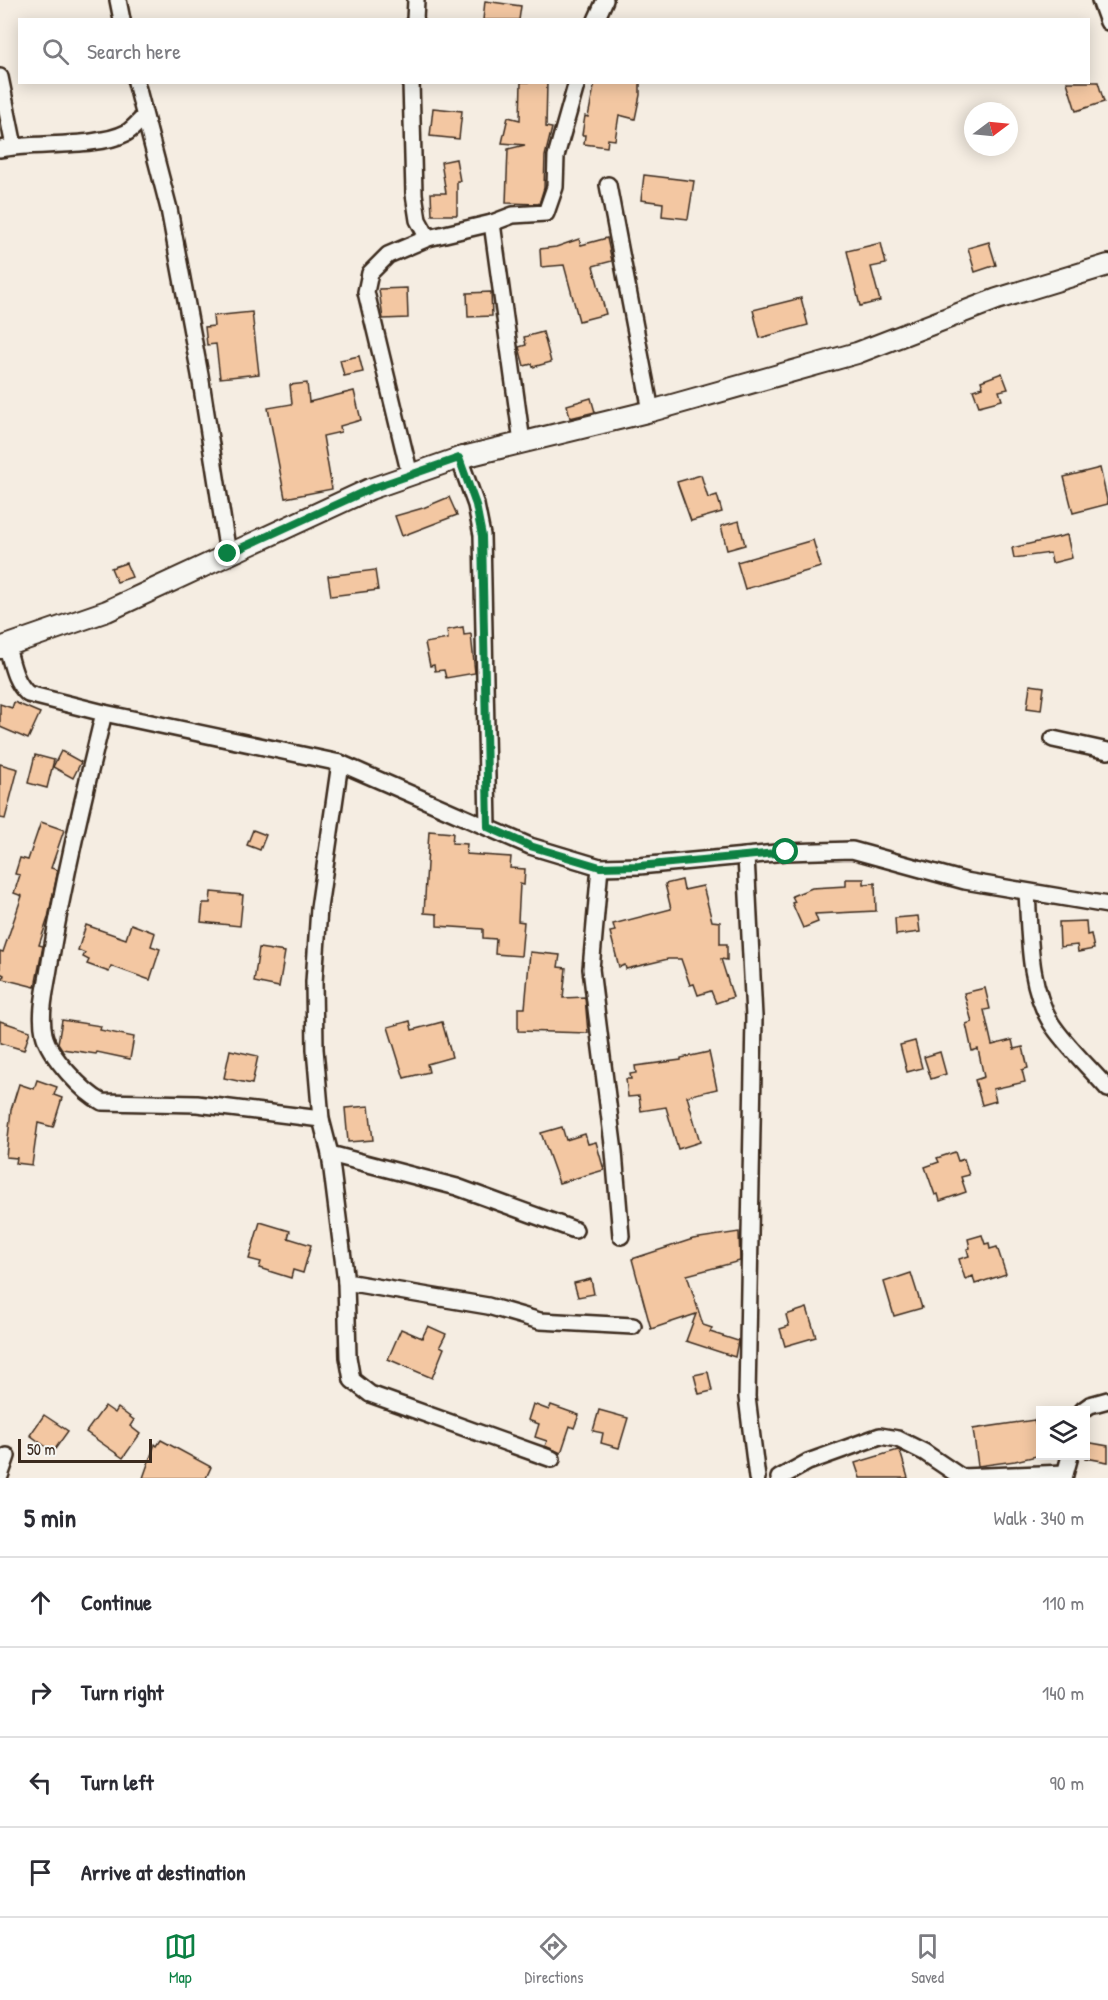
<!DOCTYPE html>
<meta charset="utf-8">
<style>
:root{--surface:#fff;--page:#f2f2f3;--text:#2b2b33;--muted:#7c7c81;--line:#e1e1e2;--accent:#0b8043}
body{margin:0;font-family:"Patrick Hand",sans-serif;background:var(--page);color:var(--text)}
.controls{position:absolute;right:18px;bottom:18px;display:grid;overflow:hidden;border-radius:0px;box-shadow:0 3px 15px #0003}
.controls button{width:54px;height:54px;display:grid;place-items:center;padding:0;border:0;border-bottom:2px solid var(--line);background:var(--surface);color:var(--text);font:30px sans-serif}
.compass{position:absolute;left:964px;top:102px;width:54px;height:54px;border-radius:50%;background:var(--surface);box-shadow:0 3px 15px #0003;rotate:74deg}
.scale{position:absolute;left:18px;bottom:15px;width:134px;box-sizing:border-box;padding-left:6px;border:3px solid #3b2a1e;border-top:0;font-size:16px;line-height:21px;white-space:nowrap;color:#3b2a1e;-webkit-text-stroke:4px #f6f6f2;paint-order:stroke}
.stop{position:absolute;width:18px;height:18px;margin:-14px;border:4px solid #0b8043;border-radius:50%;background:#fff}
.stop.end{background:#0b8043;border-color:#fff;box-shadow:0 2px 6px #0008}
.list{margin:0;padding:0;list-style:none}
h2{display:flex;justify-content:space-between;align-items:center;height:78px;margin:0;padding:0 24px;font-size:26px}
h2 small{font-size:20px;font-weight:400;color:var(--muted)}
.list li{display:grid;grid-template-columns:39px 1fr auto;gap:18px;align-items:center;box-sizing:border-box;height:90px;padding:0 24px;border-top:2px solid var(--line)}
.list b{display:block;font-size:22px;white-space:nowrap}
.list em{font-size:20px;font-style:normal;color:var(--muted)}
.icon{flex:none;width:33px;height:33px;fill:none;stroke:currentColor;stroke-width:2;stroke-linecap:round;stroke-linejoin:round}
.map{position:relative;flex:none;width:1108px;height:1478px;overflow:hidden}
.search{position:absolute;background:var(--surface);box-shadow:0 3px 15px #0003;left:18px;right:18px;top:18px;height:66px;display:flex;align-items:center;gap:15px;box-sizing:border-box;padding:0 21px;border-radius:0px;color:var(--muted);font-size:22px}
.sheet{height:438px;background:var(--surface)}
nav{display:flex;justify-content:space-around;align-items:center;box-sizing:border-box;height:84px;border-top:2px solid var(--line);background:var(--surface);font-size:16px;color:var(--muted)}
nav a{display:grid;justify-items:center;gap:3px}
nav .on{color:var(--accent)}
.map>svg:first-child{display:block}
</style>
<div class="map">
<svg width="1108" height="1478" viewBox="0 0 1108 1478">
<rect width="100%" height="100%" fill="#f5ede2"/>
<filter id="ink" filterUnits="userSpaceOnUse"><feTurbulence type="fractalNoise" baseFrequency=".0167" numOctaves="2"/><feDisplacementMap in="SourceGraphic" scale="12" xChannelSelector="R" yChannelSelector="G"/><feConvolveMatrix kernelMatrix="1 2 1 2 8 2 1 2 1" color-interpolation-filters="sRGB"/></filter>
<g filter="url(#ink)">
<g fill="#f3c7a2" stroke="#3b2a1e" stroke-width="1.5">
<polygon points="485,1 521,6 519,20 483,20"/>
<polygon points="521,82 547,82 546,127 552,128 545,156 544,188 539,204 506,203 508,149 525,145 502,143 508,117 520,120"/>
<polygon points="595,82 640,82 640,95 635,119 619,115 615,140 608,139 607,147 584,144 585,135 582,135 585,116 588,117"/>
<polygon points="1067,82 1098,82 1104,102 1076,111"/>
<polygon points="433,108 462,111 459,139 430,136"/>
<polygon points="456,159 460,181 457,181 457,215 432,215 431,193 446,193 441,162"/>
<polygon points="644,175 694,181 688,219 662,216 663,203 641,200"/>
<polygon points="607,238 612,261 593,266 606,314 579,321 564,265 541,267 540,249 556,247 579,239 581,245"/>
<polygon points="989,242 996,265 975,272 968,248"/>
<polygon points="881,243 886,264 871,267 880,301 860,306 847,251"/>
<polygon points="407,288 408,318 383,319 379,289"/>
<polygon points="491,292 492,316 468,317 467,293"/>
<polygon points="801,298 808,325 760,338 753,310"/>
<polygon points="252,312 259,374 220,378 216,344 207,345 205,327 214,326 213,316"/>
<polygon points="543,332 551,362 533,367 532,364 524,366 519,347 526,345 524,337"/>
<polygon points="359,356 363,372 344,376 340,360"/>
<polygon points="1002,373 1008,389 999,391 1002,400 979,406 973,390 983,387 981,381"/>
<polygon points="307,383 309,402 354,391 361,420 340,426 341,432 323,436 332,489 285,498 268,408 292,404 290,385"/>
<polygon points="591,398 595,412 570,418 567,405"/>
<polygon points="1100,468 1108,504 1073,513 1064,477"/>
<polygon points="701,475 708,498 717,495 722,512 691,521 677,482"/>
<polygon points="449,497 457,515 402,536 395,516 423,508"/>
<polygon points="739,521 745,545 727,550 721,526"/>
<polygon points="1067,535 1072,558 1052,563 1050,553 1014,558 1012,548"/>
<polygon points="813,540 821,567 745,589 737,562"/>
<polygon points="126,563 132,577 117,582 111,568"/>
<polygon points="375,570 378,590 331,596 328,576"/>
<polygon points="463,627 464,635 471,634 475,673 446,678 444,670 435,671 434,665 430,666 425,643 448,639 447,630"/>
<polygon points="1030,685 1044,687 1041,710 1027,708"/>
<polygon points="14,702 40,713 28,739 0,727 0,704 12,708"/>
<polygon points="61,751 81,762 73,778 53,767"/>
<polygon points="35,755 54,760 47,788 28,783"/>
<polygon points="0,764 18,769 5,819 0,818"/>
<polygon points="41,822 64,830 51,868 58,870 48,918 39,945 43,946 35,987 3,979 4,975 0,973 0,951 3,952 22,896 14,893 20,875 15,874 20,858 28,860"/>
<polygon points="253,830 266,835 260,850 247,845"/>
<polygon points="429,831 453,833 452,843 467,844 466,854 511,857 510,868 525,869 524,885 520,884 518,921 524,922 521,956 495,954 496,939 483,938 483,929 437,926 437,914 424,913"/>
<polygon points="846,879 864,879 864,884 875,883 876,911 815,914 818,922 803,928 792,903 795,902 792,896 812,888 846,886"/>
<polygon points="682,880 684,890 703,886 712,921 720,922 720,944 727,944 727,960 721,959 733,997 716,1003 711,991 698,995 694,984 690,985 681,959 668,959 626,969 625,965 619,967 610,932 615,931 613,924 671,909 665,884"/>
<polygon points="211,892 243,895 240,926 201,922 203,903 210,903"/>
<polygon points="918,916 920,932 896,935 895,918"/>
<polygon points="1086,921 1087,935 1091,934 1094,949 1078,952 1077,945 1060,947 1059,922"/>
<polygon points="131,924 155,933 151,946 160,949 150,980 111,966 109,972 87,964 89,960 83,957 85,953 78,950 86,925 126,939"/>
<polygon points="259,948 285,952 279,987 254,982"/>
<polygon points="530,952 560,955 558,967 566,968 563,998 585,997 588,1033 518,1031 518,1008 525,1008"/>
<polygon points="985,988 990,1009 984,1010 992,1045 1012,1040 1014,1049 1023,1047 1028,1068 1022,1070 1025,1082 993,1089 996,1101 982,1105 975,1080 984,1077 978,1049 972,1051 966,1024 972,1022 964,993"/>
<polygon points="62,1020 101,1026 100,1030 134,1037 130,1059 97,1052 96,1054 62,1049 58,1043"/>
<polygon points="0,1021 30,1031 24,1050 0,1043"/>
<polygon points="410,1021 412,1030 442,1022 452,1057 427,1064 429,1072 404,1078 388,1027"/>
<polygon points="915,1041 922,1068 907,1072 900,1045"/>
<polygon points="230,1050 258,1056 252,1084 224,1078"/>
<polygon points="709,1052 717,1089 687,1096 700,1142 678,1149 666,1107 641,1111 639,1096 628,1097 626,1079 631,1079 630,1074 636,1073 635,1066 681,1060 681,1058"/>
<polygon points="940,1052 946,1074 931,1079 924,1057"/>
<polygon points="37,1080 57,1087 54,1095 62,1098 53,1127 38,1123 32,1165 16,1163 17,1158 6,1157 11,1110 19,1084 34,1089"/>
<polygon points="369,1106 373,1140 348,1142 345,1108"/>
<polygon points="562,1127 566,1140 585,1134 588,1144 596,1142 604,1170 559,1183 541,1133"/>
<polygon points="955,1152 958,1161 964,1159 969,1175 961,1177 966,1192 940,1201 938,1194 935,1195 925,1167 939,1162 937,1158"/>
<polygon points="260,1222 290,1231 288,1238 311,1245 303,1273 293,1270 291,1278 259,1268 261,1262 249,1259"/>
<polygon points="739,1232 740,1261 687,1275 703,1325 712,1328 710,1332 738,1341 735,1357 686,1341 696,1314 651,1329 632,1259 693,1239"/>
<polygon points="982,1235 985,1244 989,1243 990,1249 997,1247 1006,1274 975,1284 973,1276 965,1279 959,1259 969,1256 967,1249 970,1248 968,1239"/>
<polygon points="911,1273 922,1308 894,1316 884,1282"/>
<polygon points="591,1279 594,1294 578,1297 574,1283"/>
<polygon points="807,1308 816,1337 785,1346 780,1329 789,1326 786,1315"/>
<polygon points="428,1326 446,1334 440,1346 444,1348 432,1378 388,1359 401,1329 422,1338"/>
<polygon points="708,1372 712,1391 699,1394 694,1375"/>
<polygon points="533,1404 549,1410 551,1405 579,1415 574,1428 570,1426 561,1453 545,1446 547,1441 535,1437 539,1424 528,1420"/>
<polygon points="105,1406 115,1413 118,1408 134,1420 130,1426 140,1434 123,1458 86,1432"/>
<polygon points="599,1410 628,1418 619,1448 601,1443 603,1433 593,1431"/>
<polygon points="44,1415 68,1431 53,1452 30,1435"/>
<polygon points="1034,1420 1036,1427 1041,1425 1041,1455 1015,1461 978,1466 973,1429"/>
<polygon points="161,1440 211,1467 206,1478 143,1478 155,1444 157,1446"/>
<polygon points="1086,1442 1108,1446 1108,1462 1086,1458"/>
<polygon points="898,1450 900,1451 908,1478 860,1478 855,1463"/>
</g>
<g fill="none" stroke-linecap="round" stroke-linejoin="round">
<defs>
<g id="minor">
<polyline points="118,0 122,20"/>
<polyline points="1100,0 1108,22"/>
<polyline points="415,20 416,0"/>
<polyline points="596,20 605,0"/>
<polyline points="0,77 14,146"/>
<polyline points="136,82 169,209 200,375 228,554"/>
<polyline points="411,82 414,194 418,220 428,238"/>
<path d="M0,149C35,142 97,148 126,133C133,129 138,122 144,117"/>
<polyline points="608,185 651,411"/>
<polyline points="492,223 522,442"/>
<polyline points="459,458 476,505 482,535 488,827"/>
<polyline points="410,475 366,292 370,273 388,255 428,238 492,223 513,215 546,213 555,187 556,156 577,82"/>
<path d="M7,647C12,664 14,681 28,694L104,713L340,763L530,846L600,867L639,866L786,852L852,850L965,881L1108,905"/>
<path d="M104,713C84,795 64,878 50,962C47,985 39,1011 44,1034C49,1056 83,1092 102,1102L197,1104L321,1119"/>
<polyline points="1053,739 1108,751"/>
<polyline points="340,763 319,908 314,982 315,1049 321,1119 330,1154 346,1282 348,1357 352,1380 370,1394 552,1459"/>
<polyline points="746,856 754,1017 747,1397 757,1478"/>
<polyline points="600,867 591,969 614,1152 621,1236"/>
<path d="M1027,893C1030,936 1028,984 1051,1023C1065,1045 1091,1069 1108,1089"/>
<polyline points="330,1154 457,1187 575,1230"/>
<polyline points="346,1282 488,1306 540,1321 633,1326"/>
<polyline points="1083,1410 1090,1405 1108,1400"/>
<polyline points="0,1476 7,1456"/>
<polyline points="779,1478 808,1462 880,1436 898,1439 924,1452 961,1477 1065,1473"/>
<polyline points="1064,1478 1070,1456"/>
</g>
<polyline id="tertiary" points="0,648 107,611 370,489 459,458 651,411 857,353 997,299 1108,265"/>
</defs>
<use href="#minor" stroke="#3b2a1e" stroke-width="20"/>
<use href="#tertiary" stroke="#3b2a1e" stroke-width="24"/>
<use href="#minor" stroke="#f6f6f2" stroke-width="15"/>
<use href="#tertiary" stroke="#f6f6f2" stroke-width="20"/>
</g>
</g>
<g fill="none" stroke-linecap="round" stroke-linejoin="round" filter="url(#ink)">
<polyline stroke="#0b8043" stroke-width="8" points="228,554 370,489 459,458 476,505 482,536 488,827 530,846 600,867 639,866 786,852"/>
</g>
</svg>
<div class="controls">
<button><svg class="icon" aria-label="layers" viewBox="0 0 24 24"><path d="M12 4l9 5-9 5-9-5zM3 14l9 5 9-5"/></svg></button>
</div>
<svg class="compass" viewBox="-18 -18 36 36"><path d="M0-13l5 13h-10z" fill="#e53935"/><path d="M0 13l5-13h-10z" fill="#7c7c81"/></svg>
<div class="scale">50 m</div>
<div class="stop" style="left:786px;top:852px"></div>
<div class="stop end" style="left:228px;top:554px"></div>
<div class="search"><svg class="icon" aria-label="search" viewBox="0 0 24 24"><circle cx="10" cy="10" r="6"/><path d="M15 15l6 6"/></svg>Search here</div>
</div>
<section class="sheet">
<h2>5 min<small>Walk · 340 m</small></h2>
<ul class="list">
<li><svg class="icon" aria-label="ahead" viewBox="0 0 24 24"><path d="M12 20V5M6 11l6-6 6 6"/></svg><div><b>Continue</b></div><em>110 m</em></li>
<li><svg class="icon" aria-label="right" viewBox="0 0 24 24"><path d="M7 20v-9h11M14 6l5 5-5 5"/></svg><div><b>Turn right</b></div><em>140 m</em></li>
<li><svg class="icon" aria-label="left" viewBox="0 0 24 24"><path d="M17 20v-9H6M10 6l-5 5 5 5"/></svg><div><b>Turn left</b></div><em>90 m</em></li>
<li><svg class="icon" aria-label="arrive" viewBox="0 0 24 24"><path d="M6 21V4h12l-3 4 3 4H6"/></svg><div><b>Arrive at destination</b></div></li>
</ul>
</section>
<nav>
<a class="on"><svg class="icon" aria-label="map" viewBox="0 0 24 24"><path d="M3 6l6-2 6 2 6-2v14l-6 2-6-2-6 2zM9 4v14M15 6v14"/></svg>Map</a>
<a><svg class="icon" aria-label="directions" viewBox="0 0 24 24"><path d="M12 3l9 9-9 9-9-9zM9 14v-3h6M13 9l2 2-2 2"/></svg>Directions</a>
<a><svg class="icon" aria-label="saved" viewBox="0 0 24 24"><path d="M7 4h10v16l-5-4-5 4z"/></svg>Saved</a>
</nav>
